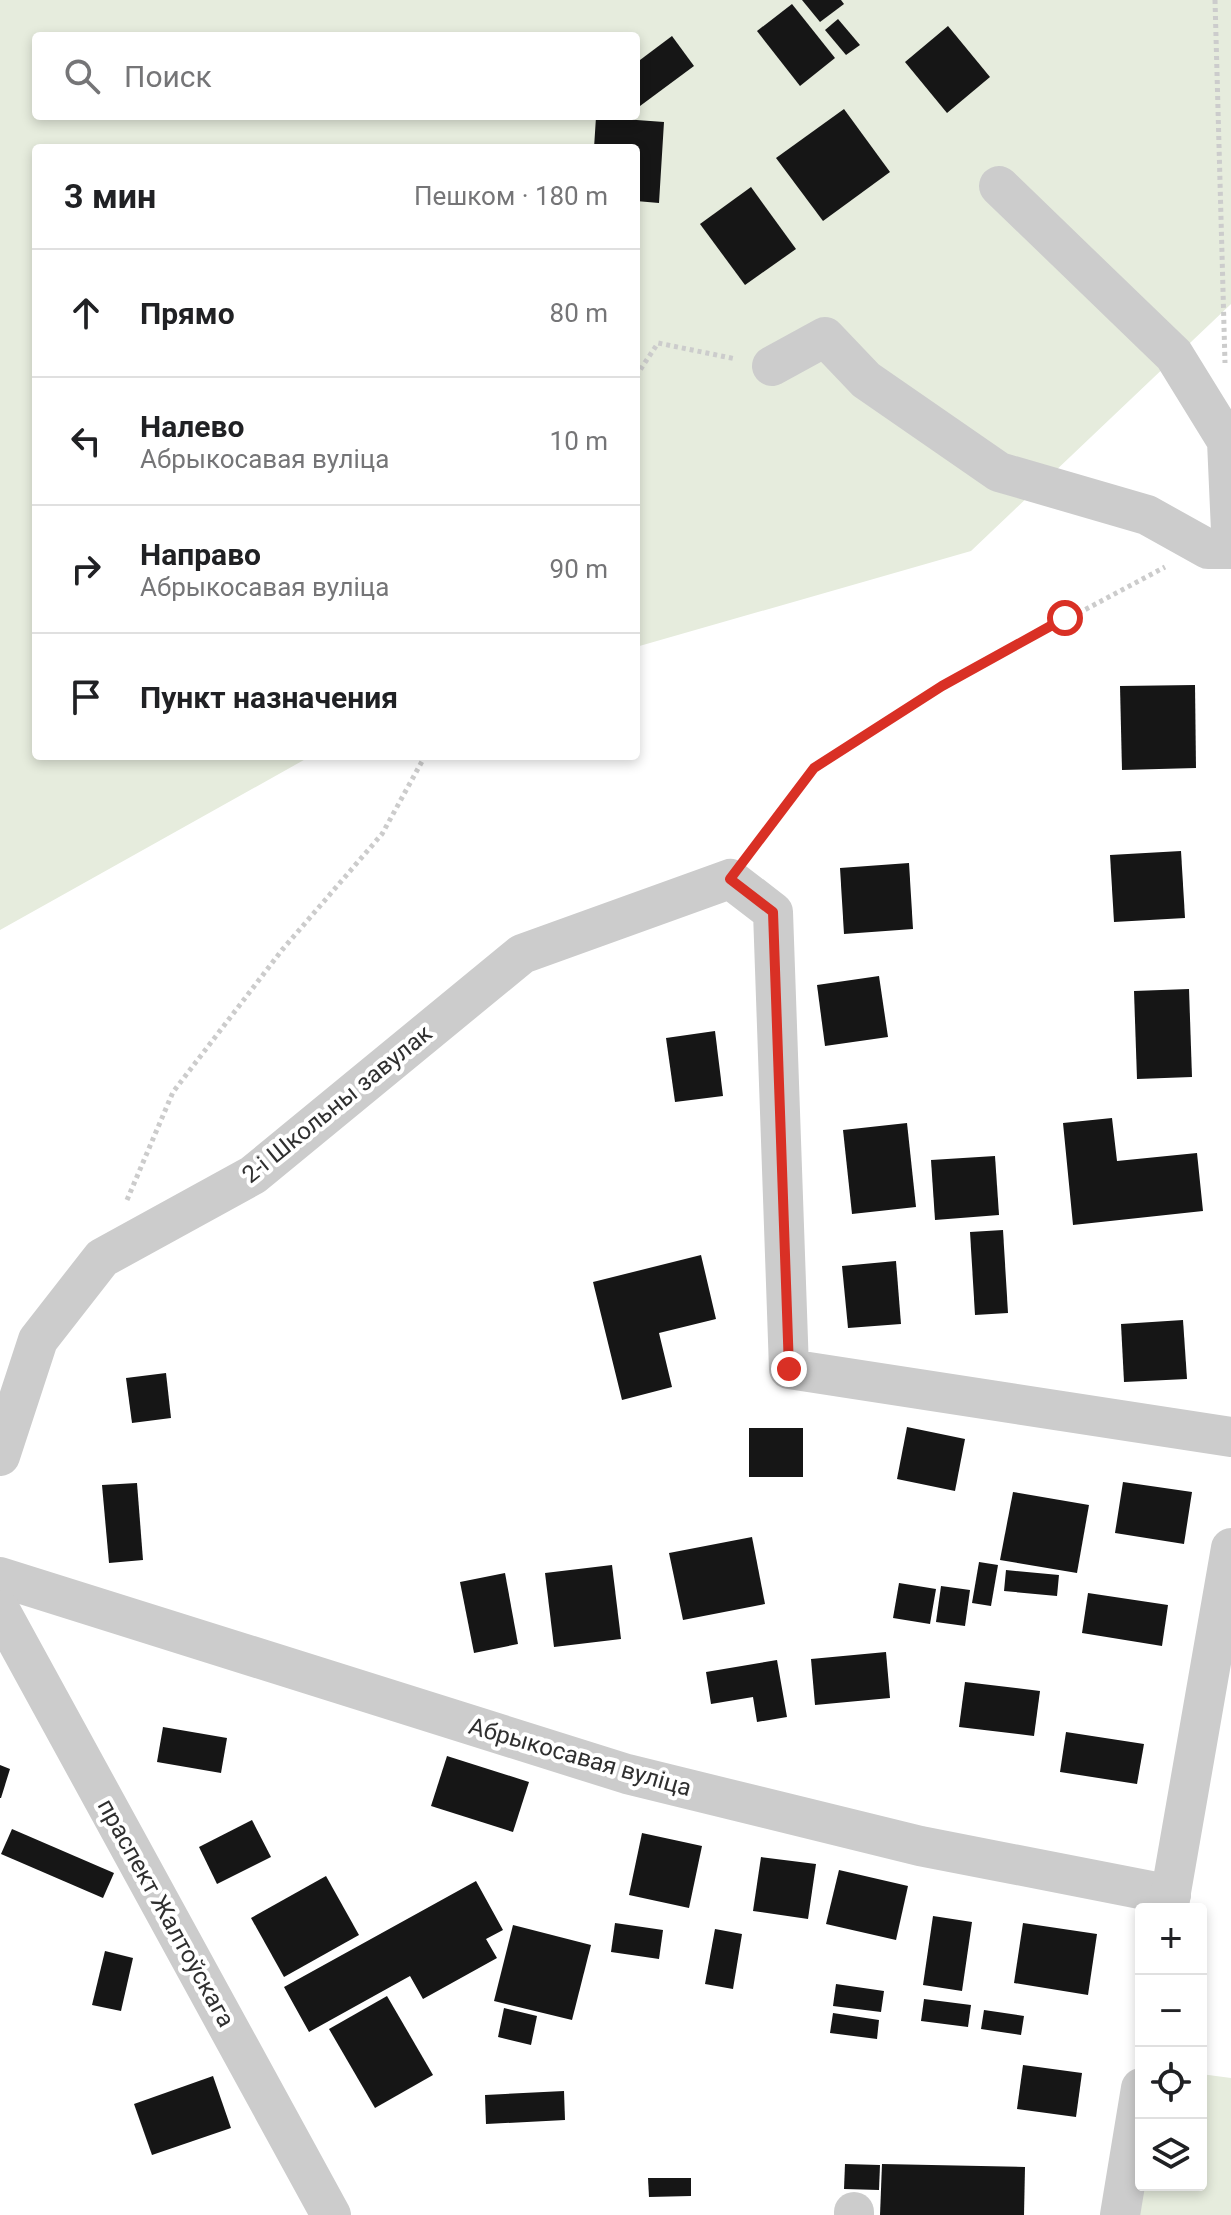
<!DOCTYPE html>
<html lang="ru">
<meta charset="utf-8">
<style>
:root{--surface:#fff;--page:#f2f2f2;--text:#202124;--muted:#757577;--line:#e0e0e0}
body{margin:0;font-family:Roboto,sans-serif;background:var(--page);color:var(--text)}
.controls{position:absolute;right:24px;bottom:24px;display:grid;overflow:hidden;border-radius:8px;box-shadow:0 4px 12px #0003}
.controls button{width:72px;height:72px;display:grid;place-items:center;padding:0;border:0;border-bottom:2px solid var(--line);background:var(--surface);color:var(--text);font:40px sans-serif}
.stop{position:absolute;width:24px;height:24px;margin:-18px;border:6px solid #d93025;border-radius:50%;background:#fff}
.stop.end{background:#d93025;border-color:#fff;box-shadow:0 2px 8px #0008}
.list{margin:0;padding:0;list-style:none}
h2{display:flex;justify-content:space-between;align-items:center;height:104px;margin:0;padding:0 32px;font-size:34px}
h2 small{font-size:26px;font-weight:400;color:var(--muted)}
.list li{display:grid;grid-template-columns:52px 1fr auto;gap:24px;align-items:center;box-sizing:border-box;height:128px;padding:0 32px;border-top:2px solid var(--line)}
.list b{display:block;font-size:30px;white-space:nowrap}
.list p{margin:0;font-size:26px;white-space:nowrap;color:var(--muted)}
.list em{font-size:26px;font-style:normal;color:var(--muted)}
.icon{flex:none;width:44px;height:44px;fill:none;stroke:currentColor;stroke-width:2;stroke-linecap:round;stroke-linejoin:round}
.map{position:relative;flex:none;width:1231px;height:2215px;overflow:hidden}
.search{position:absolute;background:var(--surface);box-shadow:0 4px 12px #0003;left:32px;top:32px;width:608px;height:88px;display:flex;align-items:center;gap:20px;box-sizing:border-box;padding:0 28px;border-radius:8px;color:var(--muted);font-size:30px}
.panel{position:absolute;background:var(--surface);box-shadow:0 4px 12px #0003;left:32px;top:144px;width:608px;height:616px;border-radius:8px}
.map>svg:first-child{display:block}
</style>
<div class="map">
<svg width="1231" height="2215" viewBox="0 0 1231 2215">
<rect width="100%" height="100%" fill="#fff"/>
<g fill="#e6ecdd" fill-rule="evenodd">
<path d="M0,0H1231V304L971,551L636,647V148H36V756H311L0,930ZM36,36H636V116H36Z"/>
<polygon points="1201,2074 1231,2078 1231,2215 1129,2215 1141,2185 1201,2185"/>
</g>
<g fill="#161616">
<polygon points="802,0 841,0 844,4 820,22"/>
<polygon points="792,4 835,58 800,86 757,31"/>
<polygon points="838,19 860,45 846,55 825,30"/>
<polygon points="948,26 990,77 947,113 905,62"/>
<polygon points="672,36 694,66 640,106 636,100 636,63"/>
<polygon points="844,109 890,172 823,221 776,158"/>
<polygon points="596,117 664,122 659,203 636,201 636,148 594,148"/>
<polygon points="751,187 796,249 745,285 700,224"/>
<polygon points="1195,685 1196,768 1122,770 1120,686"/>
<polygon points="1181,851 1185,918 1114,922 1110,855"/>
<polygon points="909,863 913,929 844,934 840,868"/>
<polygon points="879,976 888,1037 825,1046 817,985"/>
<polygon points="1189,989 1192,1077 1137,1079 1134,991"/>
<polygon points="715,1031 723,1096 675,1102 666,1038"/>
<polygon points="1112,1118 1117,1161 1197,1153 1203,1211 1073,1225 1063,1123"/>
<polygon points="907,1123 916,1207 852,1214 843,1130"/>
<polygon points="995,1156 999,1215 935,1220 931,1160"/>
<polygon points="1003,1230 1008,1313 975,1315 970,1232"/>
<polygon points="701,1255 716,1319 659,1333 672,1387 622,1400 593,1282"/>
<polygon points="896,1261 901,1324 848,1328 842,1266"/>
<polygon points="1183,1320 1187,1379 1124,1382 1121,1324"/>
<polygon points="166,1373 171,1418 132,1423 126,1378"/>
<polygon points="907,1427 965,1439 955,1491 897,1479"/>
<rect x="749" y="1428" width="54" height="49"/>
<polygon points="1123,1482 1192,1492 1184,1544 1115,1533"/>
<polygon points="137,1483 143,1560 109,1563 102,1485"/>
<polygon points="1013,1492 1089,1505 1077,1573 1000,1560"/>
<polygon points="752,1537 765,1604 683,1620 669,1553"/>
<polygon points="979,1562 998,1565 991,1606 972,1603"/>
<polygon points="612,1565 621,1639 554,1647 545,1573"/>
<polygon points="1006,1570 1059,1575 1057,1596 1004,1591"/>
<polygon points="505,1573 518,1644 474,1653 460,1582"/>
<polygon points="899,1583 936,1589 930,1624 893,1618"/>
<polygon points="941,1586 970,1590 965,1626 936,1622"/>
<polygon points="1088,1593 1168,1605 1162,1646 1082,1633"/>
<polygon points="886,1652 890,1698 815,1705 811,1659"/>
<polygon points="777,1660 787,1717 757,1722 753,1697 711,1704 706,1672"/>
<polygon points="965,1682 1040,1691 1034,1736 959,1727"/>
<polygon points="163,1727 227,1738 221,1773 157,1762"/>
<polygon points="1066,1732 1144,1744 1137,1784 1060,1772"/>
<polygon points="447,1756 529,1782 513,1832 431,1806"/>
<polygon points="0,1765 10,1769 1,1798 0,1798"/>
<polygon points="252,1820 271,1857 217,1884 199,1847"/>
<polygon points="12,1829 114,1873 103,1898 1,1854"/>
<polygon points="642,1833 702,1846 689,1908 629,1895"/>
<polygon points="761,1857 816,1864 808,1919 753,1911"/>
<polygon points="839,1870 908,1886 896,1940 826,1924"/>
<polygon points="326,1876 359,1935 284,1977 251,1918"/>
<polygon points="476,1881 503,1930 486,1939 497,1958 423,1999 410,1976 309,2032 284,1987"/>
<polygon points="933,1916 972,1922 962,1991 923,1985"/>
<polygon points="615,1923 663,1930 659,1959 611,1952"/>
<polygon points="1023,1923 1097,1934 1088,1995 1014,1983"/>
<polygon points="513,1925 591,1945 572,2020 494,2001"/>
<polygon points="715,1929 742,1934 733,1989 705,1984"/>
<polygon points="105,1951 133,1958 121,2011 92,2005"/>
<polygon points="836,1984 884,1991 881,2012 833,2006"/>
<polygon points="387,1996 433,2075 375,2108 329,2029"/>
<polygon points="924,1999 971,2005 968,2027 921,2021"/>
<polygon points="504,2008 537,2016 531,2045 498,2037"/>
<polygon points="984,2010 1024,2016 1021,2035 981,2029"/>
<polygon points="833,2013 879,2020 877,2039 830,2033"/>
<polygon points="1023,2065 1082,2073 1076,2117 1017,2109"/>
<polygon points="213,2076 231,2128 152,2155 134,2104"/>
<polygon points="564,2091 565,2120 486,2124 485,2095"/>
<polygon points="845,2164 880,2165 879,2190 844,2189"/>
<polygon points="882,2164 1025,2167 1024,2215 880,2215"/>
<polygon points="648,2178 691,2178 691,2196 649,2197"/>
</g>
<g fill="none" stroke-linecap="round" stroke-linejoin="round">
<g stroke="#ccc" stroke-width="5" stroke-dasharray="4 4" stroke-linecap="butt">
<polyline points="1215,0 1225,363"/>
<polyline points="636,376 658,343 736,359"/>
<polyline points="753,849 814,768 942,686 1165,567"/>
<polyline points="127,1200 173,1092 282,950 382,834 425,756"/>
</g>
<g stroke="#ccc" stroke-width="40">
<polyline points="999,186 1174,355 1227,441 1231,531"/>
<polyline points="772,366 825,337 866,380 999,472 1147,515 1208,549 1231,549"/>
<polyline points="0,1456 38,1340 102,1258 253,1175 522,954 730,879 773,912 789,1369 1231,1437"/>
<polyline points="0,1577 627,1774 920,1846 1171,1895"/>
<polyline points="0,1610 331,2215"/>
<polyline points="1168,1909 1231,1548"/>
<polyline points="854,2212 854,2215"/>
<polyline points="1120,2215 1141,2088"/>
</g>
</g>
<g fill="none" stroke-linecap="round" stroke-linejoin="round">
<polyline stroke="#d93025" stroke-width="10" points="789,1369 773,912 730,879 814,768 942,686 1065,618"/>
</g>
<g text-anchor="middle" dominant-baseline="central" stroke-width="8" stroke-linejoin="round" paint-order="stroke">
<g font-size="24" fill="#2f2f2f" stroke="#fff">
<text transform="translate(337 1104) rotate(-39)">2-і Школьны завулак</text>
<text transform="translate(580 1757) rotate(16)">Абрыкосавая вуліца</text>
<text transform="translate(166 1913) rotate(61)">праспект Жалтоўскага</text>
</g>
</g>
</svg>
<div class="controls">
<button>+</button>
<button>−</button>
<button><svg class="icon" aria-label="locate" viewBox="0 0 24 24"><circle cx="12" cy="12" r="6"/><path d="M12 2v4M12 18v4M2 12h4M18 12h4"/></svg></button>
<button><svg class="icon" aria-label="layers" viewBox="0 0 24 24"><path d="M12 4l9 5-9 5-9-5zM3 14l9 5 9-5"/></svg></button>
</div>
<div class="stop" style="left:1065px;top:618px"></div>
<div class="stop end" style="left:789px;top:1369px"></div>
<div class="search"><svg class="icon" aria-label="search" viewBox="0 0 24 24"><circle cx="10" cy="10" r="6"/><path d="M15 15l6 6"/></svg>Поиск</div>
<section class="panel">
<h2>3 мин<small>Пешком · 180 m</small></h2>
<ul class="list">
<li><svg class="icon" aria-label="ahead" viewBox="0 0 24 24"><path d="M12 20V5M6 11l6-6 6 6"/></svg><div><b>Прямо</b></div><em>80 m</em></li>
<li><svg class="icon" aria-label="left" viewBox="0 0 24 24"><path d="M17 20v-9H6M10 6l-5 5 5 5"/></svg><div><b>Налево</b><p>Абрыкосавая вуліца</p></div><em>10 m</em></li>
<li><svg class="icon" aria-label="right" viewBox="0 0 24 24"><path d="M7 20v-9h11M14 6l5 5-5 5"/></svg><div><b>Направо</b><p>Абрыкосавая вуліца</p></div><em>90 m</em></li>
<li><svg class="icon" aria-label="arrive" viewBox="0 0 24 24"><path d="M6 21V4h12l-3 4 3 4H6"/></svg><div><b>Пункт назначения</b></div></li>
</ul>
</section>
</div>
